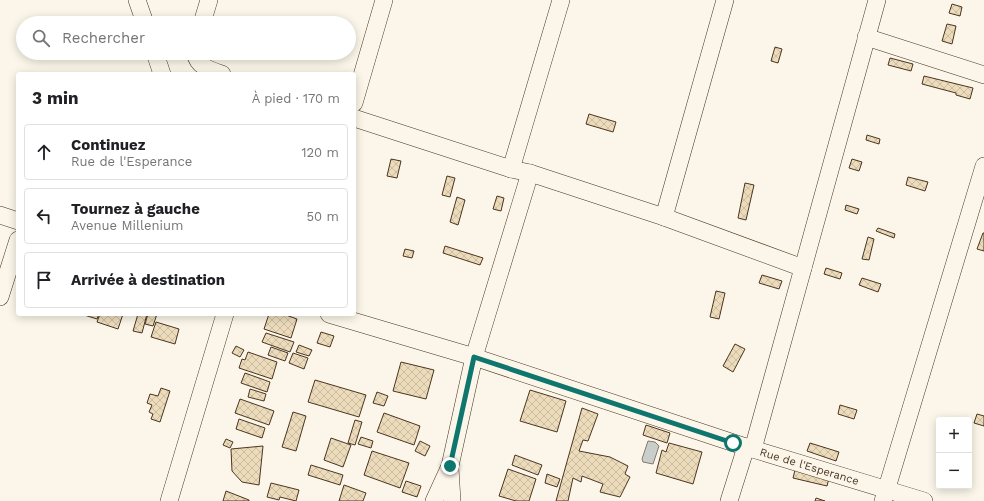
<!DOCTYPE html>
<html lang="fr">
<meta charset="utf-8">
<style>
:root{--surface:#fff;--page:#f6f6f6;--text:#202124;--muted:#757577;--line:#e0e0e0}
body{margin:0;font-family:"Work Sans",sans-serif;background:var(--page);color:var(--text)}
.controls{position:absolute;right:12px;bottom:12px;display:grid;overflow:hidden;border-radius:4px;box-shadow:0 2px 10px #0003}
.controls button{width:36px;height:36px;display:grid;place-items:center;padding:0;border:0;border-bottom:1px solid var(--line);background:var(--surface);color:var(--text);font:20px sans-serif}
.stop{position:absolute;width:12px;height:12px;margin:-9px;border:3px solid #0f766e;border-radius:50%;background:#fff}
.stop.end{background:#0f766e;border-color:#fff;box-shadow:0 1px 4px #0008}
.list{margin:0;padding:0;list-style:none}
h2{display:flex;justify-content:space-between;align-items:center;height:52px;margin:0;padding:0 16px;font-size:17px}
h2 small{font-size:13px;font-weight:400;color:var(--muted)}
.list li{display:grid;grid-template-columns:26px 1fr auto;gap:12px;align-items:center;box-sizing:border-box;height:56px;margin:0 8px 8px;padding:0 8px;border:1px solid var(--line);border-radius:4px}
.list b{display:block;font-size:15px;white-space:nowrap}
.list p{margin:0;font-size:13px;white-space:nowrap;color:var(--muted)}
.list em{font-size:13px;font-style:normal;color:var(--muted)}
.icon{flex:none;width:22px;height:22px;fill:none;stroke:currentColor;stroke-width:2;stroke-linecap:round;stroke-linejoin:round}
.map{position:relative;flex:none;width:984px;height:501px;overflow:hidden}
.search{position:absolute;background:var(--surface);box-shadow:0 2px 10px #0003;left:16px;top:16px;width:340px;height:44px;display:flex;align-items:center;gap:10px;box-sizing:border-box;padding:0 14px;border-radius:22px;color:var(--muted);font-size:15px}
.panel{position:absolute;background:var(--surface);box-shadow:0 2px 10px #0003;left:16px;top:72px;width:340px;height:244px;border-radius:4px}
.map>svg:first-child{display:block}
</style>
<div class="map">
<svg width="984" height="501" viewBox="0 0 984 501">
<defs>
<pattern id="building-cross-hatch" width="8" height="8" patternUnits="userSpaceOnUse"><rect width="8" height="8" fill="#ecdcbc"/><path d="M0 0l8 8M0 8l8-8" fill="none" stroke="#ccbda1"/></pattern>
</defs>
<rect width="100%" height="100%" fill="#fbf6e9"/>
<polygon fill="#c9cecd" stroke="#887966" points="648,441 655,442 659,446 653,464 643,462 642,459"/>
<g fill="url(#building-cross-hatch)" stroke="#4a3520">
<polygon points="952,4 962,7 960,16 949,13"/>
<polygon points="947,24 956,26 952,44 942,41"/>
<polygon points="775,47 782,49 778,63 771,61"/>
<polygon points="890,58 913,64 911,71 888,65"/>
<polygon points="924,76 973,88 970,99 956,95 956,93 922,84"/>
<polygon points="589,114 616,122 613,132 586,124"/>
<polygon points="867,135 880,139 879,144 866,140"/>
<polygon points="391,159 401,161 397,178 387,176"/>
<polygon points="852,159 862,162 859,171 849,168"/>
<polygon points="447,176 455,178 450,197 442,195"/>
<polygon points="908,177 928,182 925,191 906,185"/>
<polygon points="745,183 754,185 746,220 738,218"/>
<polygon points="497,196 504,198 501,211 493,209"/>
<polygon points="457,197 465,200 458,225 450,222"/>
<polygon points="846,205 859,209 857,214 845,210"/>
<polygon points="878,228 895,234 894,238 876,231"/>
<polygon points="983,233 984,233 984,251 977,249"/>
<polygon points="868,237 874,239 869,260 862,259"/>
<polygon points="445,246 483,258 480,265 443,253"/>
<polygon points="405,249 414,251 412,258 403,256"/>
<polygon points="826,268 842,273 840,279 824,274"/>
<polygon points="762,275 782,281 779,289 759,283"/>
<polygon points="862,278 881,284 878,292 859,285"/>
<polygon points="716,291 725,293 719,319 710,317"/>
<polygon points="81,314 99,314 97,319"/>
<polygon points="100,314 123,314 118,329 97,322"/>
<polygon points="138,314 147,314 142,333 133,331"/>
<polygon points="148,314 157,314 153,326 145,324"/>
<polygon points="269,314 283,314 297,319 291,338 264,329"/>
<polygon points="156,322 179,329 175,344 151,337"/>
<polygon points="321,332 334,336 330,347 317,343"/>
<polygon points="266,333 294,342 290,352 262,342"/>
<polygon points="735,344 745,349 733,372 723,366"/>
<polygon points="299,345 312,350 309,356 296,352"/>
<polygon points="236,346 244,350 240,357 232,353"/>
<polygon points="271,347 288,353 285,361 268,355"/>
<polygon points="248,352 277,362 272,379 239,368 242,359 245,360"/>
<polygon points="293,353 308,358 304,369 289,363"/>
<polygon points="401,362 434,370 426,399 393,391"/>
<polygon points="245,373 270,382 267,392 241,383"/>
<polygon points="315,380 366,395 359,417 308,402"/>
<polygon points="161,388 170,391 160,422 151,419 153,414 149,412 152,405 147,403 150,394 158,396"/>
<polygon points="250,389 266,394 264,401 248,397"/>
<polygon points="530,390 566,401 557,432 520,421"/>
<polygon points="377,392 388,396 384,406 373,403"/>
<polygon points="240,399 274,411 269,425 235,413"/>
<polygon points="840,405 857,410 854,419 838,414"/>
<polygon points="582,408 598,414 588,441 583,440 579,451 610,457 628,466 625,474 630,477 620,497 600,492 603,484 582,476 581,482 573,478 568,501 556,501"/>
<polygon points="293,412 306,416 296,451 282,447"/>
<polygon points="384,413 420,426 414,445 377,432"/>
<polygon points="977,414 984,416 984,426 974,423"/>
<polygon points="239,419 265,428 262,438 236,429"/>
<polygon points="355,420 362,422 355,445 348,443"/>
<polygon points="646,425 670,433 667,443 643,435"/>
<polygon points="361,437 373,441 371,448 358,444"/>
<polygon points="331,438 351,445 343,467 324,460"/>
<polygon points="226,439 233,442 230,448 223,445"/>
<polygon points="420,441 430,446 425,456 415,451"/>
<polygon points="669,443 702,452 693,484 656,473 662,450 666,452"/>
<polygon points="810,443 839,452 836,461 807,451"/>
<polygon points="263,446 259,485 242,482 232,471 231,449"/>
<polygon points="372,451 409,463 400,488 364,475"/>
<polygon points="515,455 542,465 538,475 512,465"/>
<polygon points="311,465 343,475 340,485 308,475"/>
<polygon points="508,469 536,479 529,501 516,501 499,496"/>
<polygon points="795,470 829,478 827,486 793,478"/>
<polygon points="547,474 560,479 557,487 545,483"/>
<polygon points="406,481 421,486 417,497 402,492"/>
<polygon points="271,483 299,490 296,501 280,497 279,500 267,497"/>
<polygon points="344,485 366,493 363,501 339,501"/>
<polygon points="226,491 249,500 249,501 223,501"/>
<polygon points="816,498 825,501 815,501"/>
</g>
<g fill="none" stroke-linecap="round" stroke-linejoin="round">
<defs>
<g id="minor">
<polyline points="137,0 145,23"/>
<polyline points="202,23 209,0"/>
<polyline points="866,37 984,75"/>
<polyline points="155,53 162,74"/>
<path d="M195,53C198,67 210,70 222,74"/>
<polyline points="354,103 384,0"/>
<polyline points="354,118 511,169 530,173 664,217 803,268"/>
<polyline points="511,169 561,0"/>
<polyline points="0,215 18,221"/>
<polyline points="664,217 725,0"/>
<polyline points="0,297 18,240"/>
<path id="s1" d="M329,314L474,357L746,447L924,501"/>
<polyline points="753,449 877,0"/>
<polyline points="450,468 452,501"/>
<polyline points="169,501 225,314"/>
<polyline points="434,501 450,466 474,357 530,173"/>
<polyline points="729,501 746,447"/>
<polyline points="883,501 984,166"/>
</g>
</defs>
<use href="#minor" stroke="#4a3520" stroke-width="18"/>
<use href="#minor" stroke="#fbf6e9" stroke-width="17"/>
</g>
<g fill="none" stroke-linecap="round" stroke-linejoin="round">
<polyline stroke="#0f766e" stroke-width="5" points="450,466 474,357 733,443"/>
</g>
<g text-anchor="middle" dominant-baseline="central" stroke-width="3" stroke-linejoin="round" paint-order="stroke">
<g font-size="11" fill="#4a3520" stroke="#fbf6e9">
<text stroke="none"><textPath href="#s1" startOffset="504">Rue de l'Esperance</textPath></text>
</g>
</g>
</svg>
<div class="controls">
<button>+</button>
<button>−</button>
</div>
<div class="stop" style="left:733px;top:443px"></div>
<div class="stop end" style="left:450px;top:466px"></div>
<div class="search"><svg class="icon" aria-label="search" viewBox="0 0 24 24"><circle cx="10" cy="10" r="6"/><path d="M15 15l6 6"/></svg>Rechercher</div>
<section class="panel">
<h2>3 min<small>À pied · 170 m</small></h2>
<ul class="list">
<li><svg class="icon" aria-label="ahead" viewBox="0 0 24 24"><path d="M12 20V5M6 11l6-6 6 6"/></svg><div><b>Continuez</b><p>Rue de l'Esperance</p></div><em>120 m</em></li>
<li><svg class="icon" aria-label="left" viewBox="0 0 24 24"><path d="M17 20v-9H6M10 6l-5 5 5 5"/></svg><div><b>Tournez à gauche</b><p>Avenue Millenium</p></div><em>50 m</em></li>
<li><svg class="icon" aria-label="arrive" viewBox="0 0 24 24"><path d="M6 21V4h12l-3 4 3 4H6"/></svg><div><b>Arrivée à destination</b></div></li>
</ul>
</section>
</div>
